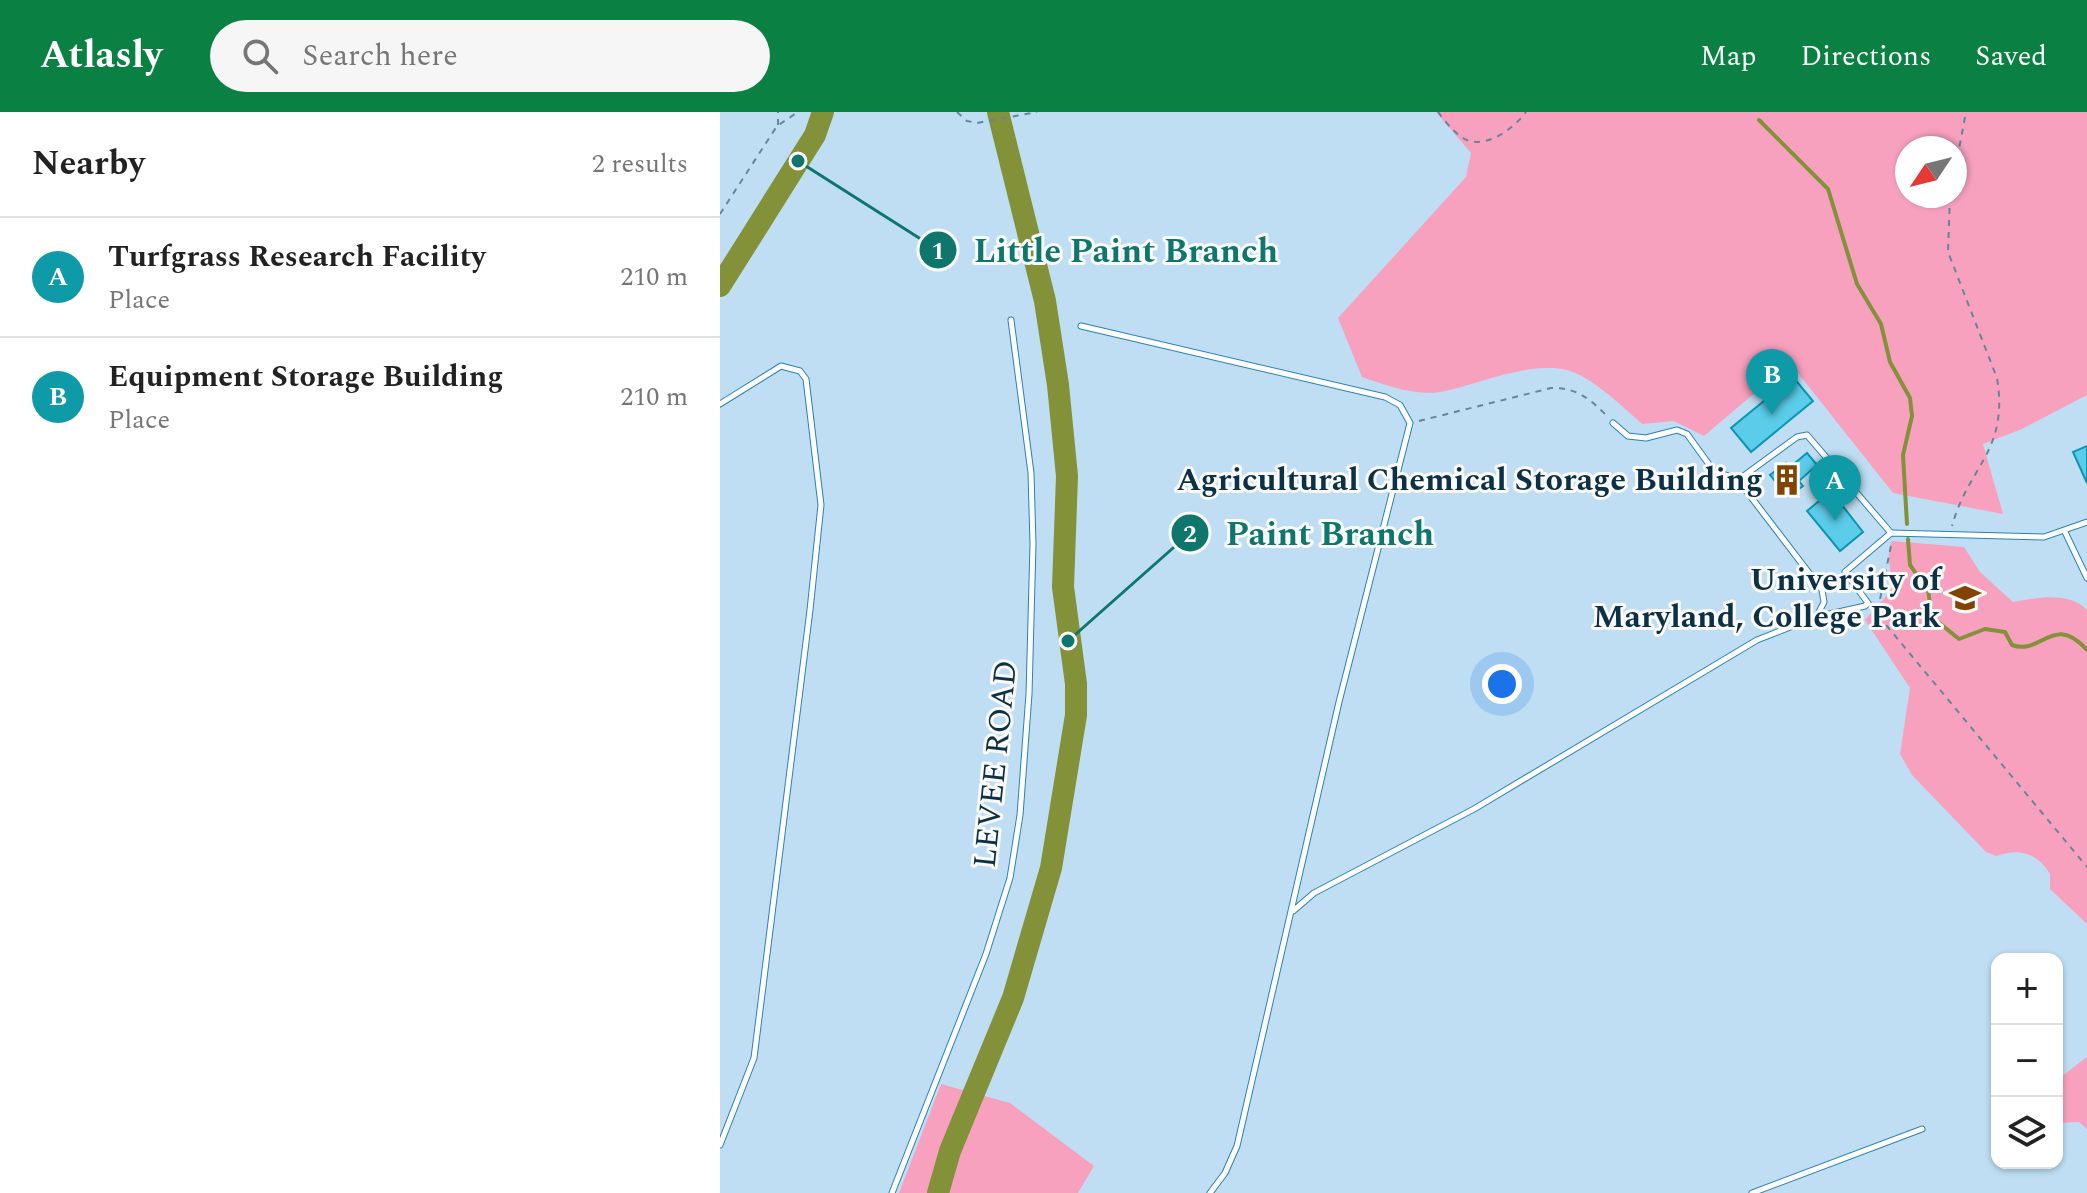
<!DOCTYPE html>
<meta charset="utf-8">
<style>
:root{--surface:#fff;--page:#f6f6f6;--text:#222;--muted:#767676;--line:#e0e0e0;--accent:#0b8043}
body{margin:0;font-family:Spectral,serif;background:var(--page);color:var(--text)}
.controls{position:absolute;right:24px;bottom:24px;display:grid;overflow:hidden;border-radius:16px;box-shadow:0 2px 6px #0004}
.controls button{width:72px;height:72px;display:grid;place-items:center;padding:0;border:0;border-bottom:2px solid var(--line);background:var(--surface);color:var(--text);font:40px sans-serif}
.compass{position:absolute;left:1175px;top:24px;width:72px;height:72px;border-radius:50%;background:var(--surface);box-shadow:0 2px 6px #0004;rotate:235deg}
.you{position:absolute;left:782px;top:572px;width:28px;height:28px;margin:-20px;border:6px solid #fff;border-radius:50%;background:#1a73e8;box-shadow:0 0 0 12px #1a73e833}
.badge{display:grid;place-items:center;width:52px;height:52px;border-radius:50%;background:var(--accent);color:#fff;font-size:26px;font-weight:700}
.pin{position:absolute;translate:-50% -66px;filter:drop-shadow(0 2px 4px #0008)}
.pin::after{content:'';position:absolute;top:42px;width:28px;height:24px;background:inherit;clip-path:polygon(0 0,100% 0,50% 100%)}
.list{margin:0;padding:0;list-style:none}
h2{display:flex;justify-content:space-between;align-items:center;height:104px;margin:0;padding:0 32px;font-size:34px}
h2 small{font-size:26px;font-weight:400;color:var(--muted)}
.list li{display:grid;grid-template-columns:52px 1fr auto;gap:24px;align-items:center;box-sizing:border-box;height:120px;padding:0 32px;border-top:2px solid var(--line)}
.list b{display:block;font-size:30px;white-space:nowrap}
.list p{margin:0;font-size:26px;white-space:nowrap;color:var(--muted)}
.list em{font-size:26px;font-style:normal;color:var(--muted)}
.icon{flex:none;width:44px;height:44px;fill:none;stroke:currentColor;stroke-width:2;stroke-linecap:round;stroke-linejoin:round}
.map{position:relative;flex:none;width:1367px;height:1081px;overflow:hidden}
header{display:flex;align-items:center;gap:48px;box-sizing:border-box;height:112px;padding:0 40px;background:var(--accent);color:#fff}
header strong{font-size:38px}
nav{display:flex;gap:44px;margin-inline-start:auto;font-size:28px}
.search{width:560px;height:72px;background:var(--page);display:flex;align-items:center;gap:20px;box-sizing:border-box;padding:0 28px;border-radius:44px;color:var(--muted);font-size:30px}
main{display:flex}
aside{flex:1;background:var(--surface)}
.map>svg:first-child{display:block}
</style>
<header>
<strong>Atlasly</strong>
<div class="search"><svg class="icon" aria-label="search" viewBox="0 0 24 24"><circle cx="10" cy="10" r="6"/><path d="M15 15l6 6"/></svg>Search here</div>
<nav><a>Map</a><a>Directions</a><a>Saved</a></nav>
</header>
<main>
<aside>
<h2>Nearby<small>2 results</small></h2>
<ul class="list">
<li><span class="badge" style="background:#0f9aa8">A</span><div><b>Turfgrass Research Facility</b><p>Place</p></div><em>210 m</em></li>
<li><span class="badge" style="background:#0f9aa8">B</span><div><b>Equipment Storage Building</b><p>Place</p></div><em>210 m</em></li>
</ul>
</aside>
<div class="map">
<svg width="1367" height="1081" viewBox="0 0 1367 1081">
<rect width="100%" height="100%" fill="#bfdef3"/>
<g fill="#f8a1bf" fill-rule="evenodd">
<path d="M716,0H1367V283L1302,317L1263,332L1283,402L1173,381L1070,251L984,324L954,309L922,312C904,296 871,264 847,258C807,249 758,273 720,280C695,284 665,273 642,265L618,206L746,65L751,41ZM1187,36H1235V84H1187Z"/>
<path d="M1172,429L1244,435L1260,460L1293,490C1317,486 1348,479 1367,498V812L1330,777V762C1317,740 1298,736 1276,744L1266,740L1192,663L1180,642L1190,576L1145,508C1153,498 1166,488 1170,476C1174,459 1164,445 1172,429Z"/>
<polygon points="1367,945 1367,1017 1359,1010 1337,1011 1337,968"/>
<polygon points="221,972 290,991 374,1054 358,1081 179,1081"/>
</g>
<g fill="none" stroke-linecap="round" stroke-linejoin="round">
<g stroke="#839139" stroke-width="4">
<polyline points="1039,8 1108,77 1137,172 1161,212 1170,250 1190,286 1192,304 1183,343 1187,412"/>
<path d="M1188,427L1190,453L1208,478L1212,505L1239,527L1265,517L1285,520L1292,533C1322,544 1333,500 1367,538"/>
</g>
<g stroke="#839139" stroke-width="22">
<polyline points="0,174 95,23 103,0"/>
<polyline points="218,1081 230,1039 293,886 331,756 356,603 356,572 343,475 347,364 338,273 325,189 278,0"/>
</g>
</g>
<g fill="#5bcce9" stroke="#0b96b2" stroke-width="2">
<polygon points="1073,265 1093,289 1031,340 1011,316"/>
<polygon points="1367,334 1367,371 1353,340"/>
<polygon points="1087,341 1097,353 1079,369 1083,374 1068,385 1050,363 1066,351 1069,356"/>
<polygon points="1111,379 1143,420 1120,439 1087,399"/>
</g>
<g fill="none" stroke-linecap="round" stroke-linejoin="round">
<defs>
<g id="lane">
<polyline points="361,214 665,285 680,293 690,311 619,590 517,1034 505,1061 490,1081"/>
<polyline points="0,292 61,254 80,259 86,267 101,393 90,498 34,946 0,1033"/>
<polyline points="893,311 908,324 926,326 957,318 967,322 993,358 1018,368 1102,478 1104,490 1097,504"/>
<polyline points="1018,368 1077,325 1087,323 1171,421"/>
<polyline points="1345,420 1367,466"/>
<polyline points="573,799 594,781 754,697 1037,528 1096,505 1145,494 1148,491 1125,460 1171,421 1324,425 1367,410"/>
<polyline points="172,1081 266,842 290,766 300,703 309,582 313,432 311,361 291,208"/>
<polyline points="1032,1081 1202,1017"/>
</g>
</defs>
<use href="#lane" stroke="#2a82b3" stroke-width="7"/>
<g stroke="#64869b" stroke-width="2" stroke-dasharray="6 6" stroke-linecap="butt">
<polyline points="237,0 247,9 257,11 317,0"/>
<path d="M718,0C724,8 732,18 740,24C761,41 793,18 806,0"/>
<polyline points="58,13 58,0"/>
<polyline points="1235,58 1246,0"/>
<path d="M1230,84L1228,140L1277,266C1289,339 1249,353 1232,414"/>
<polyline points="0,102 57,14 78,0"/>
<path d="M699,309L831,276C856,275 870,287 887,304"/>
<polyline points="1171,434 1157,502 1367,755"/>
</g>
<use href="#lane" stroke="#fff" stroke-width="5"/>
</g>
<defs>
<symbol id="building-bare" viewBox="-9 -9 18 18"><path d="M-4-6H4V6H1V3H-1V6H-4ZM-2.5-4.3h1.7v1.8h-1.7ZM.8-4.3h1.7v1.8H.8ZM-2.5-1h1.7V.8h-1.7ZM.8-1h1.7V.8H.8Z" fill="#824403" stroke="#fafafa" stroke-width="2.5" paint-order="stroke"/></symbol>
<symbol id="university-bare" viewBox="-9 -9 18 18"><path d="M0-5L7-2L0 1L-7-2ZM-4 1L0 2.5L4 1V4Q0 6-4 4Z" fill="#824403" stroke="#fafafa" stroke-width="2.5" paint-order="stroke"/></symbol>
</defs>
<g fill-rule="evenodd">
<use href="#building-bare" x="1045" y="346" width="44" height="44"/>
<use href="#university-bare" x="1223" y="464" width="44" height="44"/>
</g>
<g text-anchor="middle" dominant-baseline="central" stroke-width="6" stroke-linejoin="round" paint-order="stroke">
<g font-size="32" font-weight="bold" fill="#0c3045" stroke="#fafafa" text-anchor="end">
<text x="1043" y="368">Agricultural Chemical Storage Building</text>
<text x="1221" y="468">University of<tspan x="1221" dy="37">Maryland, College Park</tspan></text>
</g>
<g font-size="32" fill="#0c3045" stroke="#fafafa">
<text transform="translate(276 652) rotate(-84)">LEVEE ROAD</text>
</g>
</g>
<path fill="none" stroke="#0f766e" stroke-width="3" d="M78 49L218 138M348 529L470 421"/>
<g fill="#0f766e" stroke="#fafafa" stroke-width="3">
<circle cx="78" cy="49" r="8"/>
<circle cx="348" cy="529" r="8"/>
<circle cx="218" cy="138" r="20"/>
<circle cx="470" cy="421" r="20"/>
</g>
<g font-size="24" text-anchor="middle" font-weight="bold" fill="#fff">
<text x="218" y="147">1</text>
<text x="470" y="430">2</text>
</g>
<g font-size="34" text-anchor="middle" font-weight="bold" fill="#0f766e" stroke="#fafafa" stroke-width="6" stroke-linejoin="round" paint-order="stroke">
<text x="406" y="150">Little Paint Branch</text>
<text x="610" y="433">Paint Branch</text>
</g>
</svg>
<div class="controls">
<button>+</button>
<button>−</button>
<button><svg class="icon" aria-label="layers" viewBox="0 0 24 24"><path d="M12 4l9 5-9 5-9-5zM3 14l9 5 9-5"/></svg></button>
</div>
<svg class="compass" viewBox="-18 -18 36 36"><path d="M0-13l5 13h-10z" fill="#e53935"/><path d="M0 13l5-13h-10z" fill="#767676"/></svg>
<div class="you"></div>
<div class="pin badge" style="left:1115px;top:409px;background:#0f9aa8">A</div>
<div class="pin badge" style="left:1052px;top:303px;background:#0f9aa8">B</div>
</div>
</main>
